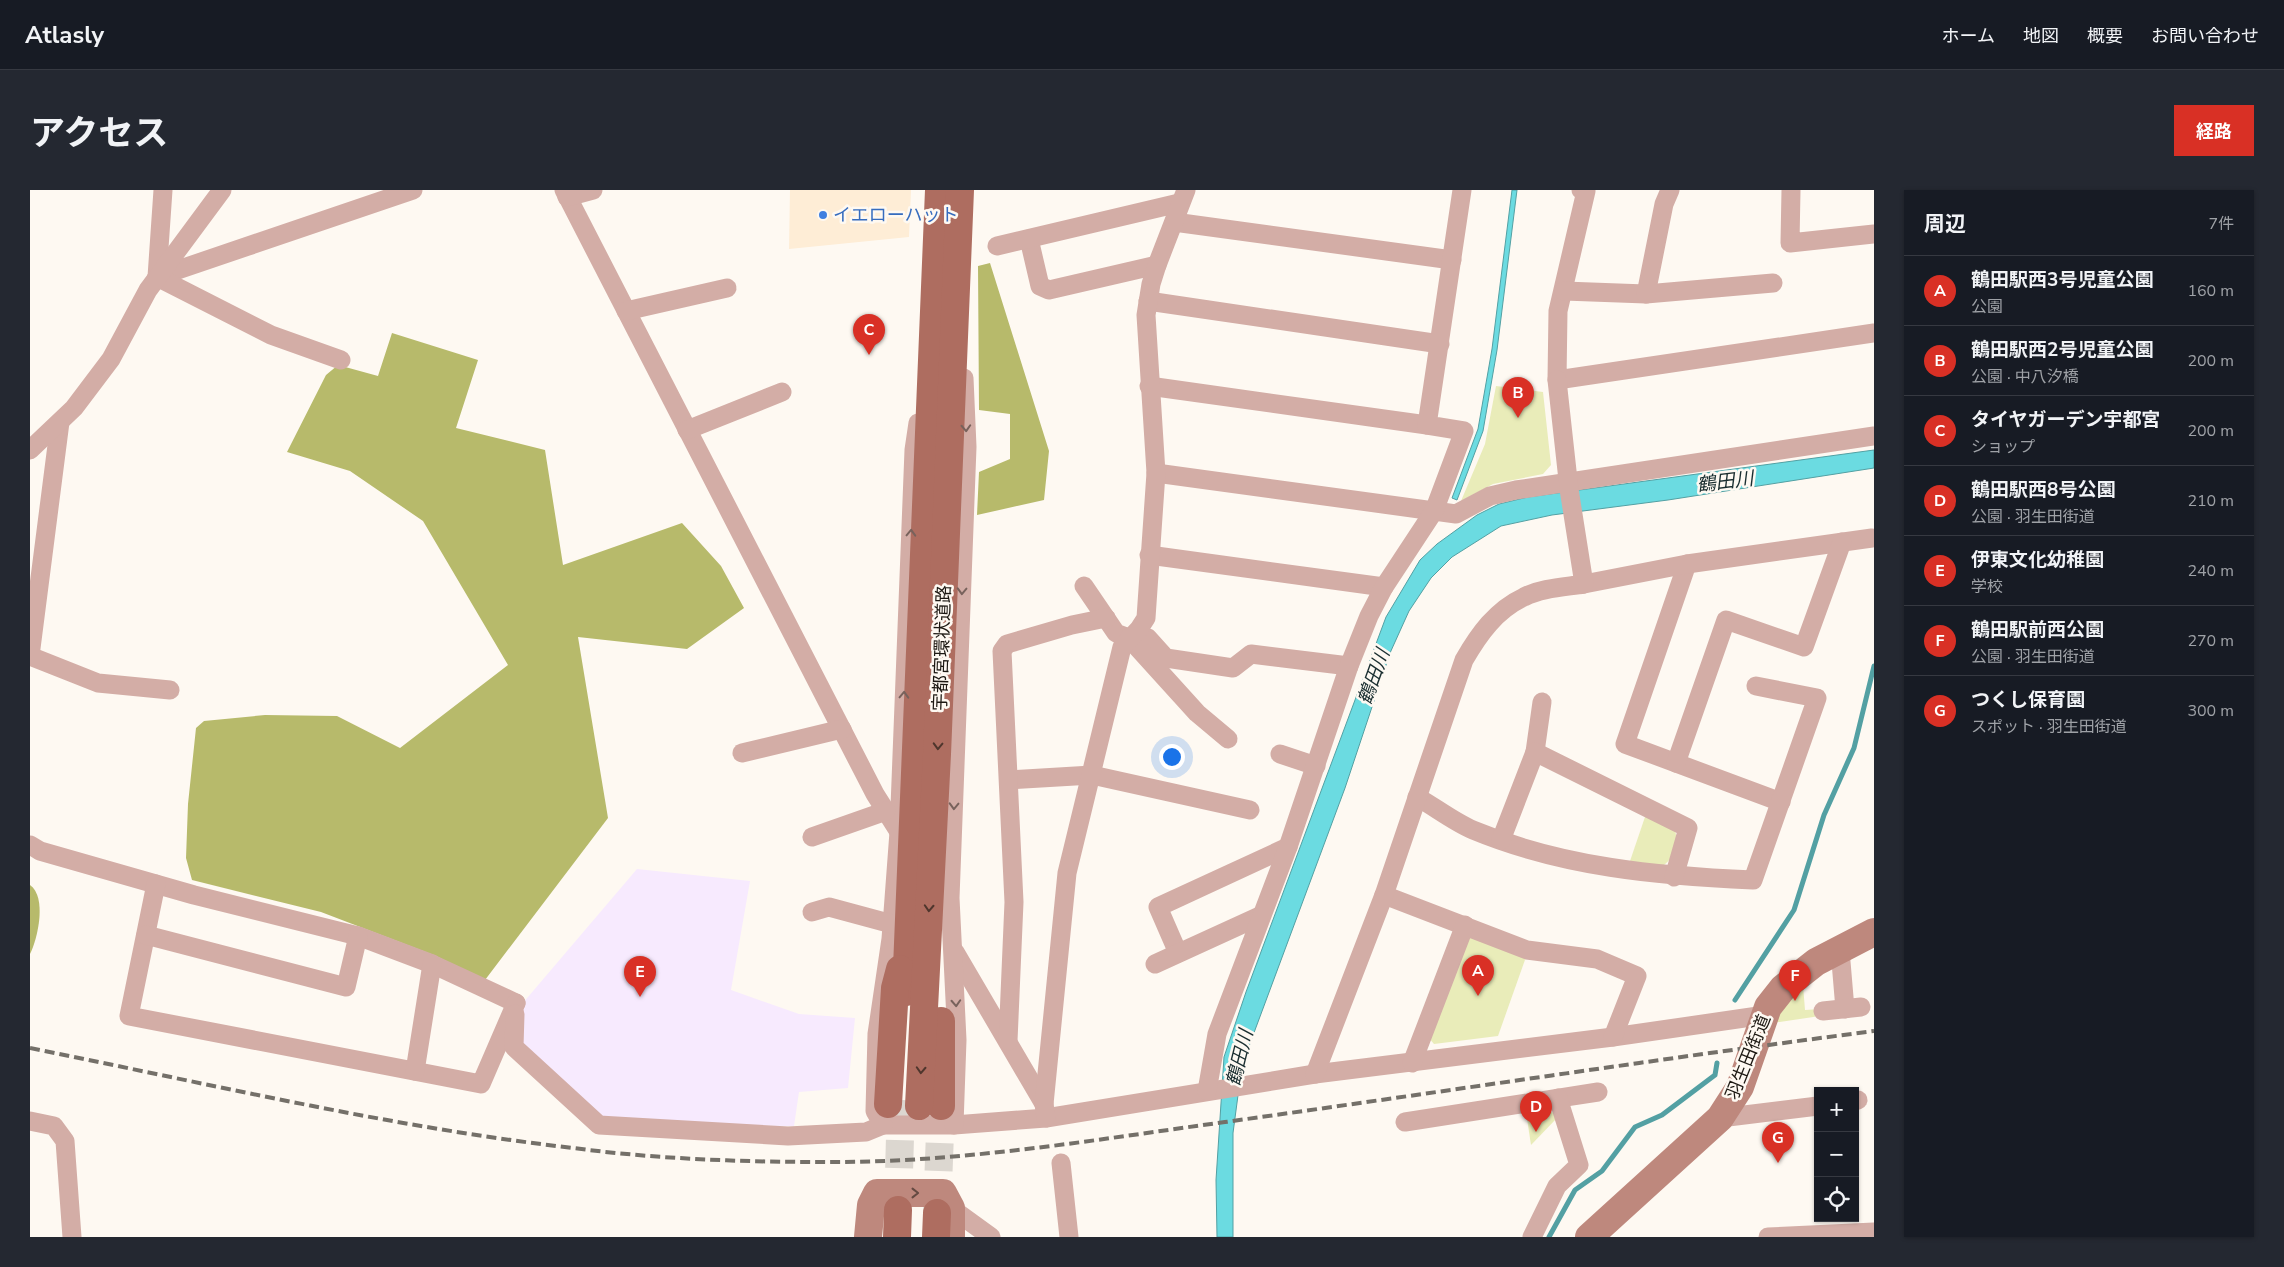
<!DOCTYPE html>
<html lang="ja">
<meta charset="utf-8">
<style>
:root{--surface:#171b24;--page:#242831;--text:#f1f3f6;--muted:#9ea1a6;--line:#363941;--accent:#d93025}
body{margin:0;font-family:"Nunito Sans","Noto Sans JP",sans-serif;background:var(--page);color:var(--text)}
.controls{position:absolute;right:15px;bottom:15px;display:grid;overflow:hidden;border-radius:0px;box-shadow:0 1px 4px #0004}
.controls button{width:45px;height:45px;display:grid;place-items:center;padding:0;border:0;border-bottom:1px solid var(--line);background:var(--surface);color:var(--text);font:25px sans-serif}
.you{position:absolute;left:1141px;top:566px;width:18px;height:18px;margin:-12px;border:4px solid #fff;border-radius:50%;background:#1a73e8;box-shadow:0 0 0 8px #1a73e833}
.badge{display:grid;place-items:center;width:32px;height:32px;border-radius:50%;background:var(--accent);color:#fff;font-size:16px;font-weight:700}
.pin{position:absolute;translate:-50% -41px;filter:drop-shadow(0 1px 2px #0008)}
.pin::after{content:'';position:absolute;top:26px;width:18px;height:15px;background:inherit;clip-path:polygon(0 0,100% 0,50% 100%)}
.list{margin:0;padding:0;list-style:none}
h2{display:flex;justify-content:space-between;align-items:center;height:65px;margin:0;padding:0 20px;font-size:21px}
h2 small{font-size:16px;font-weight:400;color:var(--muted)}
.list li{display:grid;grid-template-columns:32px 1fr auto;gap:15px;align-items:center;box-sizing:border-box;height:70px;padding:0 20px;border-top:1px solid var(--line)}
.list b{display:block;font-size:19px;white-space:nowrap}
.list p{margin:0;font-size:16px;white-space:nowrap;color:var(--muted)}
.list em{font-size:16px;font-style:normal;color:var(--muted)}
.icon{flex:none;width:28px;height:28px;fill:none;stroke:currentColor;stroke-width:2;stroke-linecap:round;stroke-linejoin:round}
.map{position:relative;flex:none;width:1844px;height:1047px;overflow:hidden;border-radius:0px}
header{display:flex;align-items:center;gap:30px;box-sizing:border-box;height:70px;padding:0 25px;background:var(--surface);border-bottom:1px solid var(--line)}
header strong{font-size:24px}
nav{display:flex;gap:28px;margin-inline-start:auto;font-size:18px}
.intro{display:flex;align-items:center;justify-content:space-between;box-sizing:border-box;height:120px;padding:0 30px}
h1{margin:0;font-size:35px}
.button{padding:12px 22px;border-radius:0px;background:var(--accent);color:#fff;font-size:18px;font-weight:700}
main{display:flex;gap:30px;padding:0 30px}
aside{flex:1;background:var(--surface);border-radius:0px;box-shadow:0 1px 4px #0004}
.map>svg:first-child{display:block}
</style>
<header>
<strong>Atlasly</strong>
<nav><a>ホーム</a><a>地図</a><a>概要</a><a>お問い合わせ</a></nav>
</header>
<div class="intro"><h1>アクセス</h1><a class="button">経路</a></div>
<main>
<div class="map">
<svg width="1844" height="1047" viewBox="0 0 1844 1047">
<rect width="100%" height="100%" fill="#fef9f2"/>
<polygon fill="#feedd6" points="760,0 881,0 879,47 759,59"/>
<polygon fill="#f7eafe" points="607,679 720,691 701,800 769,824 825,828 818,898 769,902 764,936 673,935 574,930 492,858 492,814"/>
<g fill="#e9ecb9">
<polygon points="1466,196 1513,202 1521,275 1513,284 1463,294 1431,311 1455,254"/>
<path d="M1616,624L1644,637C1650,655 1645,668 1630,678L1599,674Z"/>
<polygon points="1437,744 1496,767 1468,846 1404,854 1398,847"/>
<polygon points="1773,795 1775,820 1790,819 1790,826 1742,833 1743,829"/>
<polygon points="1516,919 1527,925 1527,928 1501,955 1496,922"/>
</g>
<g fill="#b7ba6b">
<polygon points="960,73 1019,261 1014,310 947,325 949,282 980,269 980,224 949,220 948,76"/>
<polygon points="362,143 448,170 426,238 515,260 533,375 652,333 691,376 714,418 657,459 548,447 578,628 455,790 406,766 291,722 162,690 156,668 158,614 166,538 174,531 235,525 307,526 370,558 478,475 393,331 320,281 257,262 296,185 308,175 348,186"/>
<path d="M0,695C17,707 8,748 0,764Z"/>
</g>
<g fill="#6bdbe1" stroke="#53a0a3">
<polygon points="1482,0 1487,0 1467,160 1453,241 1427,310 1422,308 1448,239 1462,159"/>
<polygon points="1844,260 1844,278 1638,310 1522,325 1471,336 1422,367 1401,388 1379,421 1360,463 1315,598 1212,875 1203,943 1203,1047 1187,1047 1186,990 1194,867 1216,802 1356,427 1390,370 1407,354 1447,325 1469,314 1498,307"/>
</g>
<g fill="none" stroke-linecap="round" stroke-linejoin="round">
<g stroke="#53a0a3" stroke-width="5">
<polyline points="1705,810 1764,720 1794,625 1824,558 1844,476"/>
<polyline points="1519,1047 1545,1000 1572,981 1605,937 1632,925 1685,885 1687,873"/>
</g>
<g stroke="#dcd7d0" stroke-width="28" stroke-dasharray="28 14" stroke-linecap="butt">
<polyline points="868,1020 871,910"/>
<polyline points="907,1023 911,916"/>
</g>
<g stroke="#d3ada6" stroke-width="19">
<polyline points="534,0 845,604 869,642"/>
<polyline points="1551,0 1556,1 1528,121 1527,190 1844,143"/>
<polyline points="1761,0 1760,53 1844,44"/>
<polyline points="537,7 563,0"/>
<polyline points="1144,32 1422,70"/>
<polyline points="999,49 1010,96 1019,100 1127,75"/>
<polyline points="967,56 1149,13"/>
<polyline points="127,87 383,0"/>
<polyline points="127,87 241,145 311,170"/>
<polyline points="127,87 133,0"/>
<polyline points="1534,101 1616,104 1743,93"/>
<polyline points="1616,104 1634,14 1640,0"/>
<polyline points="1118,111 1410,154"/>
<polyline points="596,121 697,98"/>
<polyline points="1119,196 1397,235"/>
<polyline points="30,232 0,466 68,493 140,500"/>
<polyline points="888,233 884,260 869,642 861,749 847,844 845,921 853,935 924,935 1016,928 1285,884 1583,847 1735,825"/>
<polyline points="657,240 752,202"/>
<polyline points="0,260 44,218 81,169 118,100 192,0"/>
<polyline points="1126,283 1426,324 1460,306 1486,300 1844,246"/>
<polyline points="1119,365 1354,397"/>
<polyline points="1657,374 1595,554 1751,612"/>
<polyline points="1554,394 1657,374 1842,348"/>
<polyline points="1054,396 1086,443 1099,448 1118,448 1136,468 1203,478 1221,464 1319,476"/>
<polyline points="1099,448 1167,523 1198,549"/>
<polyline points="1505,562 1512,512"/>
<polyline points="712,563 812,539"/>
<polyline points="1250,564 1286,576"/>
<polyline points="1646,573 1696,430 1774,457 1812,352"/>
<polyline points="979,590 1062,585 1220,620"/>
<path d="M1387,607C1405,617 1424,632 1443,640C1532,677 1628,686 1723,690L1787,508L1726,496"/>
<polyline points="782,647 856,621"/>
<polyline points="1471,650 1505,562 1658,638 1644,687"/>
<polyline points="0,655 10,661 164,705 328,746 402,774 486,813"/>
<polyline points="126,694 99,826 451,894 486,813"/>
<polyline points="1354,705 1497,760 1567,769 1607,786 1583,847"/>
<polyline points="782,722 799,717 862,734"/>
<polyline points="116,745 316,797 328,746"/>
<polyline points="1810,760 1815,819"/>
<polyline points="925,762 1014,914"/>
<polyline points="1148,763 1128,717 1258,657"/>
<polyline points="1125,774 1230,726"/>
<polyline points="1793,821 1831,817"/>
<polyline points="485,824 484,857 569,935 758,946 836,942 853,935"/>
<polyline points="978,851 984,712 972,461 977,454 1042,435 1076,428"/>
<polyline points="1382,873 1435,735"/>
<polyline points="385,881 402,774"/>
<path d="M1285,884L1354,705L1434,470C1449,444 1466,420 1494,407C1511,398 1535,397 1554,394L1539,299L1527,190"/>
<polyline points="1177,901 1187,844 1258,657 1319,476 1339,426 1354,397 1404,321 1434,241 1397,235 1432,0"/>
<polyline points="1825,911 1828,910"/>
<polyline points="1016,928 1014,914 1037,683 1092,457 1109,439 1116,428 1126,283 1116,125 1121,94 1127,75 1156,0"/>
<polyline points="1690,928 1788,916"/>
<polyline points="0,931 24,936 35,951 42,1047"/>
<polyline points="1375,932 1568,902"/>
<polyline points="924,935 927,850 920,708 937,257 934,188"/>
<polyline points="1031,973 1039,1047"/>
<polyline points="921,1018 961,1047"/>
<polyline points="1502,1047 1527,996 1549,975 1528,908"/>
<polyline points="1738,1047 1844,1042"/>
</g>
<g stroke="#be887d" stroke-width="28">
<polyline points="838,1047 841,1015 847,1003 913,1003 921,1018 921,1047"/>
<polyline points="1559,1047 1690,928 1710,897 1738,817 1753,798 1786,772 1844,742"/>
</g>
<g stroke="#ae6d60" stroke-width="28">
<polyline points="876,802 909,0"/>
<polyline points="911,831 911,916"/>
<polyline points="858,914 865,798 870,779"/>
<polyline points="889,916 907,564 930,0"/>
<polyline points="867,1047 868,1020"/>
<polyline points="906,1047 907,1023"/>
</g>
<path stroke="#747069" stroke-width="4" stroke-dasharray="10 5" stroke-linecap="butt" d="M0,858C180,894 360,937 543,958C626,969 711,972 795,972C929,973 1063,950 1195,932C1412,902 1627,869 1844,841"/>
</g>
<defs><path id="oneway-chevron" d="M-2-3.5L2.5 0L-2 3.5" fill="none" stroke-width="1.6" stroke-linecap="round" stroke-linejoin="round" transform="scale(1.25)"/></defs>
<g stroke="#78625c">
<use href="#oneway-chevron" transform="translate(936 238) rotate(87)"/>
<use href="#oneway-chevron" transform="translate(881 343) rotate(-88)"/>
<use href="#oneway-chevron" transform="translate(932 401) rotate(92)"/>
<use href="#oneway-chevron" transform="translate(874 505) rotate(-88)"/>
<use href="#oneway-chevron" transform="translate(924 616) rotate(92)"/>
<use href="#oneway-chevron" transform="translate(926 813) rotate(87)"/>
</g>
<g stroke="#4f362d">
<use href="#oneway-chevron" transform="translate(908 556) rotate(92)"/>
<use href="#oneway-chevron" transform="translate(899 718) rotate(93)"/>
<use href="#oneway-chevron" transform="translate(891 880) rotate(93)"/>
</g>
<use stroke="#654a42" href="#oneway-chevron" transform="translate(885 1003)"/>
<circle fill="#3f7fe0" stroke="#fef9f2" stroke-width="2" cx="793" cy="25" r="5"/>
<g text-anchor="middle" dominant-baseline="central" stroke-width="5" stroke-linejoin="round" paint-order="stroke">
<g font-size="18" fill="#366cbe" stroke="#fef9f2" text-anchor="start">
<text x="803" y="25">イエローハット</text>
</g>
<g font-size="18" fill="#1c1812" stroke="#fef9f2">
<text transform="translate(912 458) rotate(-88)">宇都宮環状道路</text>
<text transform="translate(1718 867) rotate(-68)">羽生田街道</text>
</g>
<g font-size="19" font-style="italic" fill="#1a2e30" stroke="#fef9f2">
<text transform="translate(1695 292) rotate(-7)">鶴田川</text>
<text transform="translate(1344 487) rotate(-70)">鶴田川</text>
<text transform="translate(1210 868) rotate(-76)">鶴田川</text>
</g>
</g>
</svg>
<div class="controls">
<button>+</button>
<button>−</button>
<button><svg class="icon" aria-label="locate" viewBox="0 0 24 24"><circle cx="12" cy="12" r="6"/><path d="M12 2v4M12 18v4M2 12h4M18 12h4"/></svg></button>
</div>
<div class="you"></div>
<div class="pin badge" style="left:1448px;top:806px">A</div>
<div class="pin badge" style="left:1488px;top:228px">B</div>
<div class="pin badge" style="left:839px;top:165px">C</div>
<div class="pin badge" style="left:1506px;top:942px">D</div>
<div class="pin badge" style="left:610px;top:807px">E</div>
<div class="pin badge" style="left:1765px;top:811px">F</div>
<div class="pin badge" style="left:1748px;top:973px">G</div>
</div>
<aside>
<h2>周辺<small>7件</small></h2>
<ul class="list">
<li><span class="badge">A</span><div><b>鶴田駅西3号児童公園</b><p>公園</p></div><em>160 m</em></li>
<li><span class="badge">B</span><div><b>鶴田駅西2号児童公園</b><p>公園 · 中八汐橋</p></div><em>200 m</em></li>
<li><span class="badge">C</span><div><b>タイヤガーデン宇都宮</b><p>ショップ</p></div><em>200 m</em></li>
<li><span class="badge">D</span><div><b>鶴田駅西8号公園</b><p>公園 · 羽生田街道</p></div><em>210 m</em></li>
<li><span class="badge">E</span><div><b>伊東文化幼稚園</b><p>学校</p></div><em>240 m</em></li>
<li><span class="badge">F</span><div><b>鶴田駅前西公園</b><p>公園 · 羽生田街道</p></div><em>270 m</em></li>
<li><span class="badge">G</span><div><b>つくし保育園</b><p>スポット · 羽生田街道</p></div><em>300 m</em></li>
</ul>
</aside>
</main>
